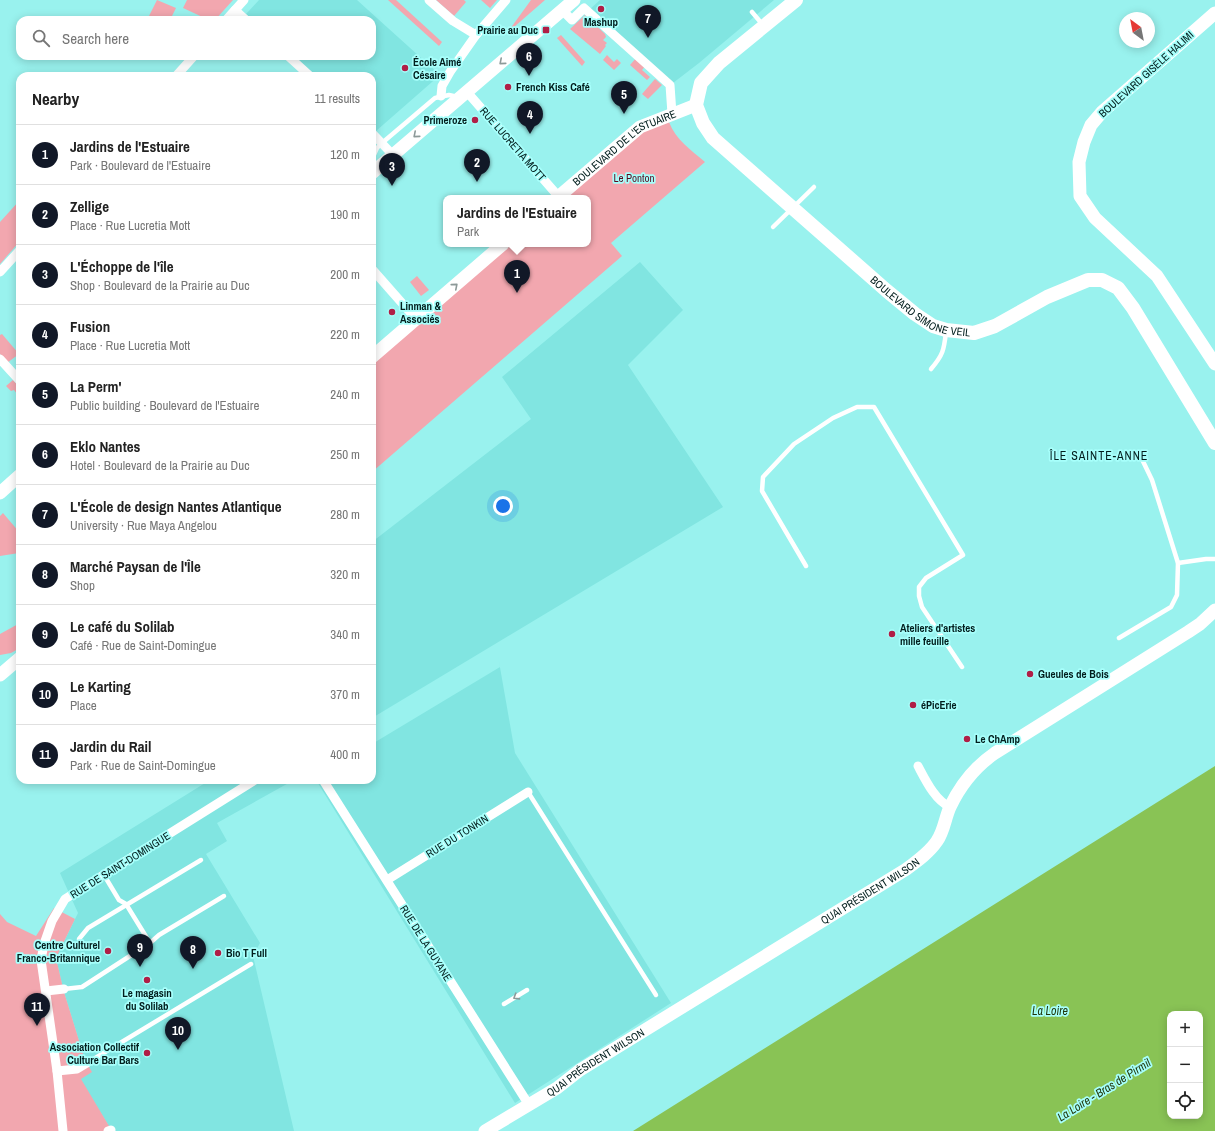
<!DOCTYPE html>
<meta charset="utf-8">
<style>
:root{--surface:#fff;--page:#f2f2f2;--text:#222;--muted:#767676;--line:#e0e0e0;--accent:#111827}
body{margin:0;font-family:"Archivo Narrow",sans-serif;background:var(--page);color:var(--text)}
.controls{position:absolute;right:12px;bottom:12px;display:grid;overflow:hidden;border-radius:8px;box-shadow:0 2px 10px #0003}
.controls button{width:36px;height:36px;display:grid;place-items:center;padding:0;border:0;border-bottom:1px solid var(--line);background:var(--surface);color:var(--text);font:20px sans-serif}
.compass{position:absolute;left:1119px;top:12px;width:36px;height:36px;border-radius:50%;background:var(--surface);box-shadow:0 2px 10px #0003;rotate:328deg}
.you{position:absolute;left:503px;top:506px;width:14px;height:14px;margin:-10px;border:3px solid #fff;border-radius:50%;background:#1a73e8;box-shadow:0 0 0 6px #1a73e833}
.badge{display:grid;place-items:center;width:26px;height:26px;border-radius:50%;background:var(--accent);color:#fff;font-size:13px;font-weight:700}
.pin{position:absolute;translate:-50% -33px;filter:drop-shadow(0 1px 2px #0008)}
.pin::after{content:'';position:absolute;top:21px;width:14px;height:12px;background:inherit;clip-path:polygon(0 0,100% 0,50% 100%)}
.popup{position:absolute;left:443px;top:195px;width:148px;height:52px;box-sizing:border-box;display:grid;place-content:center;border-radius:8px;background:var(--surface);filter:drop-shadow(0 1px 3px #0005);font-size:13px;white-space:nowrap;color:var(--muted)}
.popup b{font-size:15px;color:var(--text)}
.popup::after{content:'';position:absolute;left:50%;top:100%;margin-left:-8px;border:8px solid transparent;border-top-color:var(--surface)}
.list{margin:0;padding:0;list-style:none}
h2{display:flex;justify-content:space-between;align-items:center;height:52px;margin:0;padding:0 16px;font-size:17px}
h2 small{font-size:13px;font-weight:400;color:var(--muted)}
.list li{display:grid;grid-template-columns:26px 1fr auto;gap:12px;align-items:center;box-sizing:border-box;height:60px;padding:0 16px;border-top:1px solid var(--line)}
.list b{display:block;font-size:15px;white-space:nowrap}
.list p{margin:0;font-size:13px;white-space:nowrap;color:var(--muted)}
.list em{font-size:13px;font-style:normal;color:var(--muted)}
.icon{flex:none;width:22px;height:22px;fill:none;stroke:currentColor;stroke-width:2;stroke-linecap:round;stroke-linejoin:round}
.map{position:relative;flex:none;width:1215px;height:1131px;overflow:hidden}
.search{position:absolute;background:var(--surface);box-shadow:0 2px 10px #0003;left:16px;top:16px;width:360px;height:44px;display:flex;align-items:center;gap:10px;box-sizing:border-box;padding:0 14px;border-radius:12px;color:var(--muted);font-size:15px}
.panel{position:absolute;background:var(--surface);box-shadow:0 2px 10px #0003;left:16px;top:72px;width:360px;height:712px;border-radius:12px}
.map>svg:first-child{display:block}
</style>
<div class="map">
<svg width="1215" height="1131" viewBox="0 0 1215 1131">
<rect width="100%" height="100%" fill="#99f2ee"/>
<g fill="#81e5e1">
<polygon points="259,0 357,0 440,75 376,131 372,127 372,76 315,76 293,56 372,56 372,20 253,20 246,14"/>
<polygon points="600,0 774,0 699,63 673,83 589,10"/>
<polygon points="640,262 683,310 628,365 723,507 372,718 372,542 531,419 502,377"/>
<polygon points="498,656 515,753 671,1003 515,1103 316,780 372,780 372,744 500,667"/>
<polygon points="210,780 294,780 217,823 227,841 206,854 260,943 253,956 294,1131 112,1131 80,1079 85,1060 64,992 56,958 78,913 60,873"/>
</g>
<g fill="#f2a7af">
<polygon points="157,0 176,8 170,20 152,20 148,18"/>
<polygon points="187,0 233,0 215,20 209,20 183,8"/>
<polygon points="388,0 396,0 442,42 439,46"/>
<polygon points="436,0 464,0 466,2 454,16"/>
<polygon points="481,0 497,0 490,8"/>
<polygon points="531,0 545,0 507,33"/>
<polygon points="585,15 605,34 606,37 603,40 607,43 605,45 606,46 600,54 570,29"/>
<polygon points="561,35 585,62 582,66 557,38"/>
<polygon points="607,55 614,62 617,59 621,63 614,70 603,60"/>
<polygon points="637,57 646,65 642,70 650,77 647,80 630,65"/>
<polygon points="655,79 662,85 648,99 642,94"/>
<path d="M669,122C676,140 691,150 705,162L611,243L622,256L372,472V362L509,244H588V198H565L630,141L650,128Z"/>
<polygon points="20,200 20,241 0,264 0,222"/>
<polygon points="417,276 429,290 421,296 410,282"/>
<polygon points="2,334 19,354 7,363 0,354 0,335"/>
<polygon points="13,380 20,388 20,394 18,395 14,390 11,391 6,386"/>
<polygon points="3,513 20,533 20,557 19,553 0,556 0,516"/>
<polygon points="20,623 20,648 11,653 0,655 0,634"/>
<polygon points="54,908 75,919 56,958 64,992 85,1060 92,1072 81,1079 112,1131 0,1131 0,914 7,922 36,936"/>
</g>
<path fill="#89c355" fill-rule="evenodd" d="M1215,766V1131H633ZM1170,1014H1200V1116H1170Z"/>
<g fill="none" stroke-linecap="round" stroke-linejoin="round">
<g stroke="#fff" stroke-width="4.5">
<polyline points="752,12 763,25"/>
<polyline points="372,159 377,148 382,143 435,98 449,95 458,97"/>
<polyline points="773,227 814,187"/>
<path d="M931,369C943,355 944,350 946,332"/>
<polyline points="1178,563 1206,559 1215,559"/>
<polyline points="806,566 762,491 763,477 794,444 833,418 857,407 874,407 963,555 926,578 919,587 919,596 922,607 962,667"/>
<polyline points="1119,638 1171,607 1177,595 1178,563 1152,480 1139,453"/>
<polyline points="528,792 656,995"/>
<polyline points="104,875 119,900 126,904 150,943"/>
<polyline points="79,939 88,928 201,860"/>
<polyline points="64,989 82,987 150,943 159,935 224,896"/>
<polyline points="504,1004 527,990"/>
<polyline points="87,1063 251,964"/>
</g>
<g stroke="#fff" stroke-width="9">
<polyline points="429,0 453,21 476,35"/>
<polyline points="235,10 246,20"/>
<polyline points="562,10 572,20 584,8 670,85 672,114"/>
<polyline points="226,20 244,0"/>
<polyline points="288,56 310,76"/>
<polyline points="176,76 194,56"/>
<polyline points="467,92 559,197"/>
<polyline points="441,96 442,86 450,72 476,35 506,0"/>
<polyline points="372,133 393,155"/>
<polyline points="372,269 416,319"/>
<polyline points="0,272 20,250"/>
<polyline points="0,359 20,381"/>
<path d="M918,766C926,781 935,800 950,807"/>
<polyline points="323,780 529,1105"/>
<polyline points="387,880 528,792"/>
<polyline points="46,991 64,989"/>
<polyline points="57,1071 77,1069 87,1063"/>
<polyline points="63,1131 57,1071 41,960 44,944 52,921 65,899 255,780"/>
<polyline points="108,1131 111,1130"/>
</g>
<g stroke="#fff" stroke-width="13">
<polyline points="1215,13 1102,112 1091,125 1084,142 1079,162 1080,196 1095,218 1157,276 1215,364"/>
<polyline points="372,173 574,0"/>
<path id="s1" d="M557,198L640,127L696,105"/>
<polyline points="372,357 503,244"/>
<polyline points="0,493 20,475"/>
<polyline points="0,675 20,658"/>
<path id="s2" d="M485,1131L557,1088L580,1070L905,870C916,862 929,853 937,841C944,831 945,818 950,807C960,786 976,766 995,753L1188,632L1200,624L1215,610"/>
</g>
<path stroke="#fff" stroke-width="14" id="s3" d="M796,0L719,63L701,83L696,105L703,123L713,138L887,291L915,314L933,326L946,330L974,333L995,326L1047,297L1088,280H1102L1118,288L1133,308L1215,443"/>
</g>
<defs><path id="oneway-chevron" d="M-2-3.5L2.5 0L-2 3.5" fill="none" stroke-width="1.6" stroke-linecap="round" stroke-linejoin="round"/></defs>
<g stroke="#8d9a99">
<use href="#oneway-chevron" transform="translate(502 62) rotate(139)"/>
<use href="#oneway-chevron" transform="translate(416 135) rotate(139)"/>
<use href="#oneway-chevron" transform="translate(455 286) rotate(-41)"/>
<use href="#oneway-chevron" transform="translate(516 997) rotate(148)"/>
</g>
<g fill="#b01e46" stroke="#a7fffb" stroke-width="1.5">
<circle cx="601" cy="9" r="4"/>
<rect x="542" y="26" width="8" height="8" rx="2"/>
<circle cx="405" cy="68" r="4"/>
<circle cx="508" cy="87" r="4"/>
<circle cx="475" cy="120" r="4"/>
<circle cx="392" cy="312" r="4"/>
<circle cx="892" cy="634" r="4"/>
<circle cx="1030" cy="674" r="4"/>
<circle cx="913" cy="705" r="4"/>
<circle cx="967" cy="739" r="4"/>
<circle cx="108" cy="951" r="4"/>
<circle cx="218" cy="953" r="4"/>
<circle cx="147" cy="980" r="4"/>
<circle cx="147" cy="1053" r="4"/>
</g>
<g text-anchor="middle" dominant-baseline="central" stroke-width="3.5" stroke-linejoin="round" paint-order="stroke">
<g font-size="11" font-weight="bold" fill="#021e1d" stroke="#a7fffb" text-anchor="start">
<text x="601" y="22" text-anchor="middle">Mashup</text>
<text x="538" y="30" text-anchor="end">Prairie au Duc</text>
<text x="413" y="62">École Aimé<tspan x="413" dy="13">Césaire</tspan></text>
<text x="516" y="87">French Kiss Café</text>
<text x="467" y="120" text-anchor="end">Primeroze</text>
<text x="400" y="306">Linman &amp;<tspan x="400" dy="13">Associés</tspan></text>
<text x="900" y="628">Ateliers d'artistes<tspan x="900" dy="13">mille feuille</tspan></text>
<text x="1038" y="674">Gueules de Bois</text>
<text x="921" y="705">éPicErie</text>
<text x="975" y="739">Le ChAmp</text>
<text x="100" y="945" text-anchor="end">Centre Culturel<tspan x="100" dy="13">Franco-Britannique</tspan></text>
<text x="226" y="953">Bio T Full</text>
<text x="147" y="993" text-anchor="middle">Le magasin<tspan x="147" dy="13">du Solilab</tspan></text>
<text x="139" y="1047" text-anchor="end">Association Collectif<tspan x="139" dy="13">Culture Bar Bars</tspan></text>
</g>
<g font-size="11" fill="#021e1d" stroke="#a7fffb">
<text transform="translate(1146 74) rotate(-42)">BOULEVARD GISÈLE HALIMI</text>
<text transform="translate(513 144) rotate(49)">RUE LUCRETIA MOTT</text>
<text stroke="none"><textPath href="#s1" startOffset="85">BOULEVARD DE L'ESTUAIRE</textPath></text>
<text stroke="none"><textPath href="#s3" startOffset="456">BOULEVARD SIMONE VEIL</textPath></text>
<text transform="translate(457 836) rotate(-32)">RUE DU TONKIN</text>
<text transform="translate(120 865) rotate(-32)">RUE DE SAINT-DOMINGUE</text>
<text stroke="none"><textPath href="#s2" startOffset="454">QUAI PRÉSIDENT WILSON</textPath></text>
<text transform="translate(426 943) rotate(58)">RUE DE LA GUYANE</text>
<text stroke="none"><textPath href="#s2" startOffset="130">QUAI PRÉSIDENT WILSON</textPath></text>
</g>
<g font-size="11" fill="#590a1f" stroke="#a7fffb">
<text x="634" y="178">Le Ponton</text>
</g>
<g font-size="12" letter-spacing="1" fill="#021e1d" stroke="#a7fffb">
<text x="1099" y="456">ÎLE SAINTE-ANNE</text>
</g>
<g font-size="12" font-style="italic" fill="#1f3508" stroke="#a7fffb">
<text x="1050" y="1011">La Loire</text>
<text transform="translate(1104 1090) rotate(-32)">La Loire - Bras de Pirmil</text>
</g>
</g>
</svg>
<div class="controls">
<button>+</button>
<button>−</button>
<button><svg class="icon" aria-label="locate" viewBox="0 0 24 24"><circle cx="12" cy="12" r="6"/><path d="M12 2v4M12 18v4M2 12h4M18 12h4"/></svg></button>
</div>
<svg class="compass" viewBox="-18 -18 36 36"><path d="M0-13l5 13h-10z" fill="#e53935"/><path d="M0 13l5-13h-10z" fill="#767676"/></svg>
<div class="you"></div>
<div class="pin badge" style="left:517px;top:293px">1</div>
<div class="popup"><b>Jardins de l'Estuaire</b>Park</div>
<div class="pin badge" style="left:477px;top:182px">2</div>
<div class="pin badge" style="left:392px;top:186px">3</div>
<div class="pin badge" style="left:530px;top:134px">4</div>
<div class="pin badge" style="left:624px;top:114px">5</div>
<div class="pin badge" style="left:529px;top:76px">6</div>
<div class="pin badge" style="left:648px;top:38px">7</div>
<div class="pin badge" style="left:193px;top:969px">8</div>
<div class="pin badge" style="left:140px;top:967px">9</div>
<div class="pin badge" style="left:178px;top:1050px">10</div>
<div class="pin badge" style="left:37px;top:1026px">11</div>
<div class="search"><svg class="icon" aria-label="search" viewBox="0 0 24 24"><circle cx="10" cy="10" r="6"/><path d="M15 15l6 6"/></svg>Search here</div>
<section class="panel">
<h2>Nearby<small>11 results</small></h2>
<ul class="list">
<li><span class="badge">1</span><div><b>Jardins de l'Estuaire</b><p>Park · Boulevard de l'Estuaire</p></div><em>120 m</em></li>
<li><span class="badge">2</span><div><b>Zellige</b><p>Place · Rue Lucretia Mott</p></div><em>190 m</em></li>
<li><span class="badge">3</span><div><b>L'Échoppe de l'île</b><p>Shop · Boulevard de la Prairie au Duc</p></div><em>200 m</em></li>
<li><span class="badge">4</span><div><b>Fusion</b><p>Place · Rue Lucretia Mott</p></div><em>220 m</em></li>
<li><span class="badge">5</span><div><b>La Perm'</b><p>Public building · Boulevard de l'Estuaire</p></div><em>240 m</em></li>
<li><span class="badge">6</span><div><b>Eklo Nantes</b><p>Hotel · Boulevard de la Prairie au Duc</p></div><em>250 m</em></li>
<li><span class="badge">7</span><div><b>L'École de design Nantes Atlantique</b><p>University · Rue Maya Angelou</p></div><em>280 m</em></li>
<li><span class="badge">8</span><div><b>Marché Paysan de l'Île</b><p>Shop</p></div><em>320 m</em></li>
<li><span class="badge">9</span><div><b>Le café du Solilab</b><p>Café · Rue de Saint-Domingue</p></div><em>340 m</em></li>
<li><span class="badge">10</span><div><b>Le Karting</b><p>Place</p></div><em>370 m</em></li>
<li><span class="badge">11</span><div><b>Jardin du Rail</b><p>Park · Rue de Saint-Domingue</p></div><em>400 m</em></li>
</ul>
</section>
</div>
